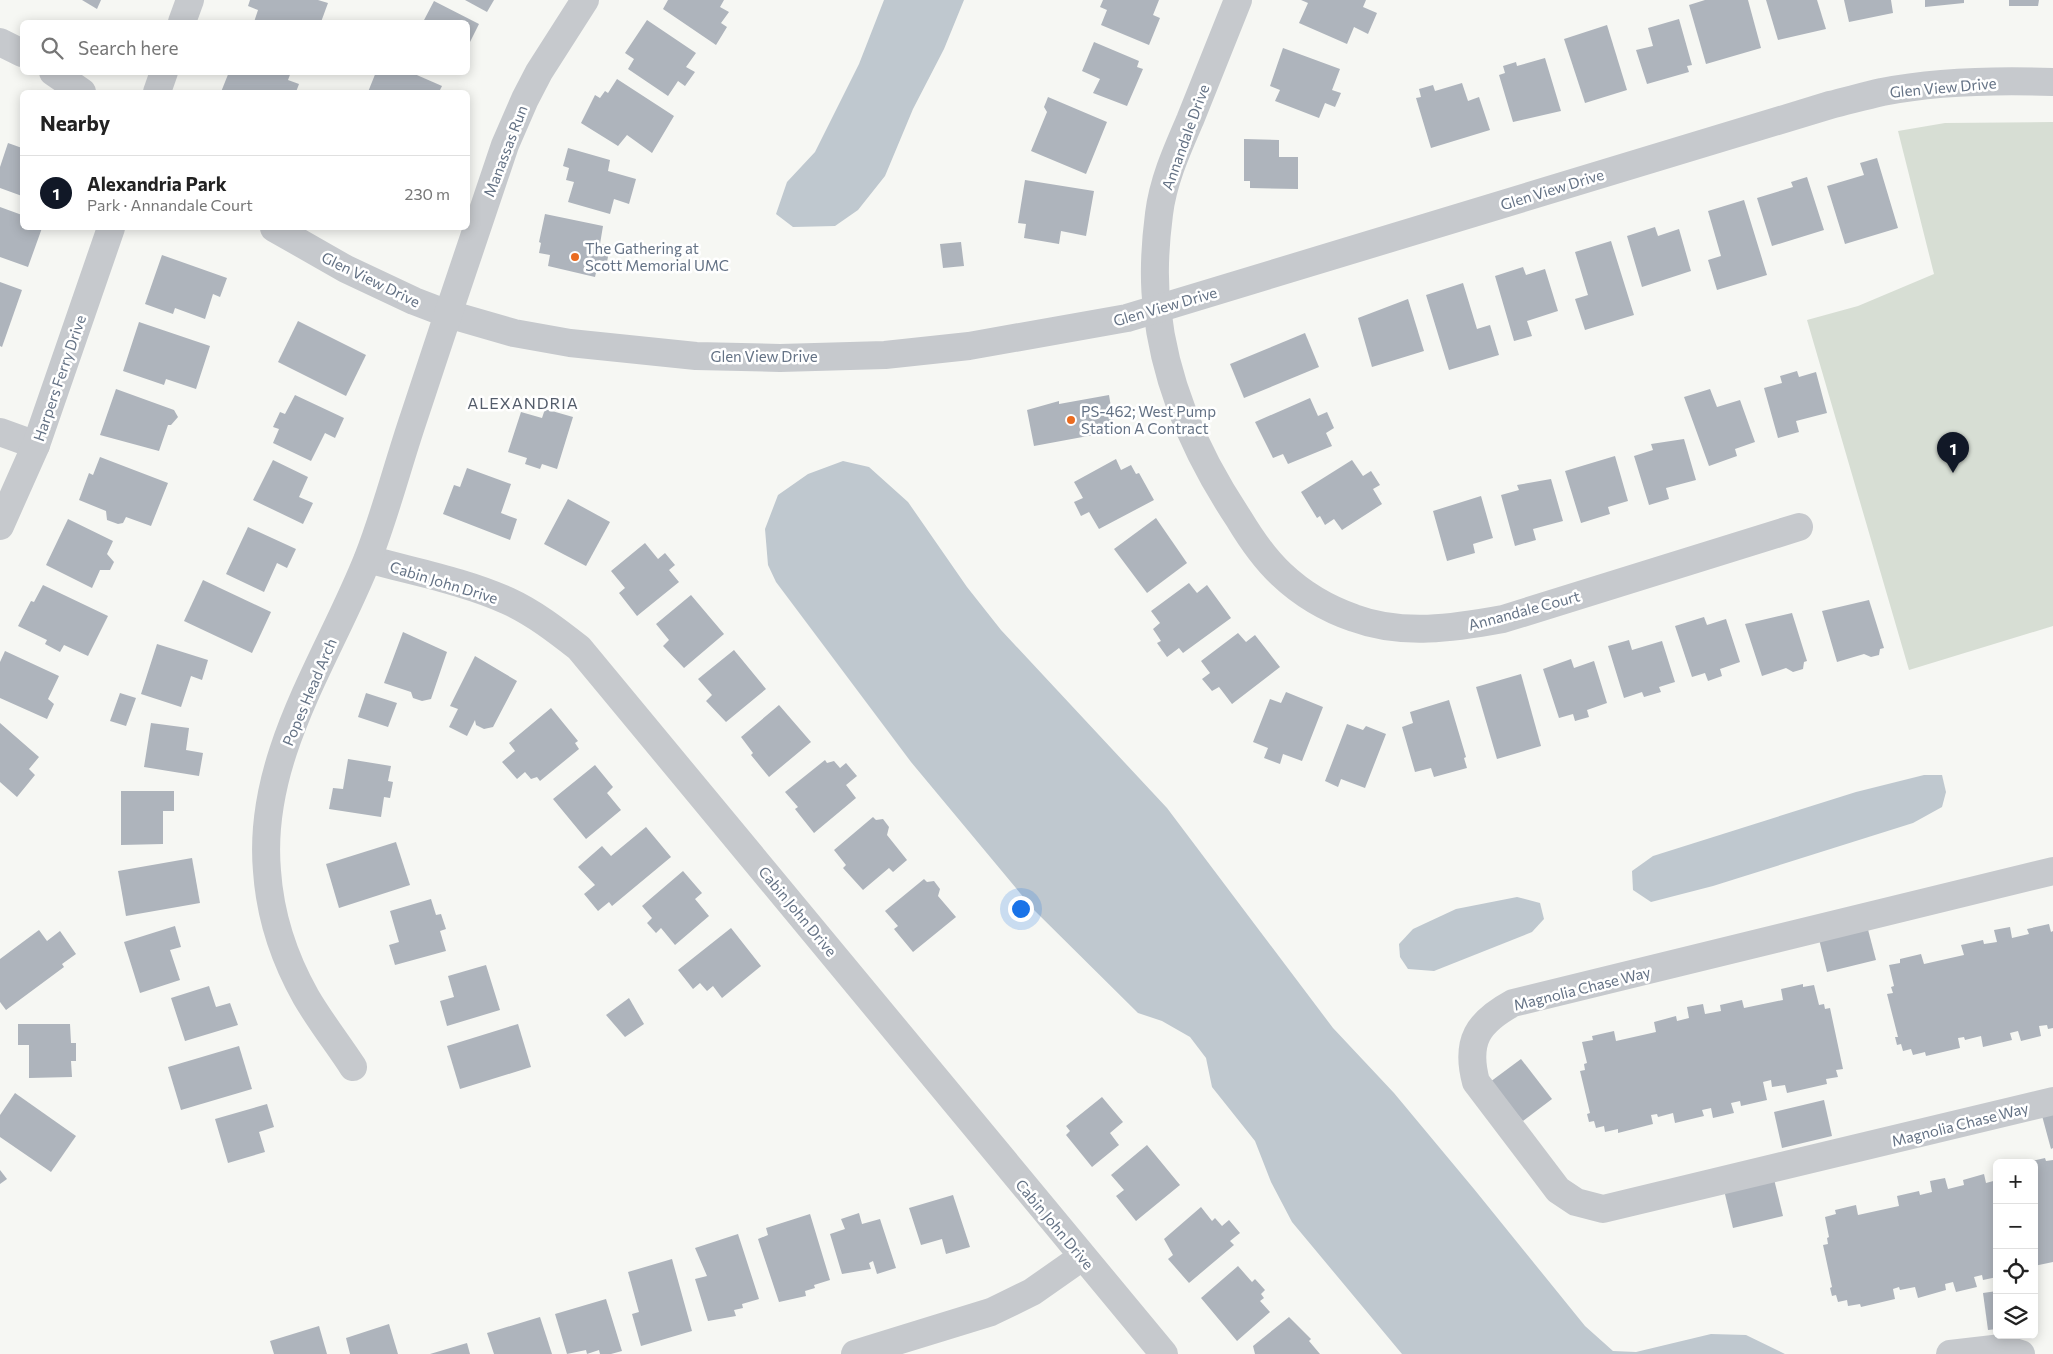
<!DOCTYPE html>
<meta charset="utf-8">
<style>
:root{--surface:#fff;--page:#f6f6f6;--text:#222;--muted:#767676;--line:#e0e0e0;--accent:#111827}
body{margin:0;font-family:Commissioner,sans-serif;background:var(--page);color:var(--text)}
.controls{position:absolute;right:15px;bottom:15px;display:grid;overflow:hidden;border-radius:8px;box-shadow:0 2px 12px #0003}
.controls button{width:45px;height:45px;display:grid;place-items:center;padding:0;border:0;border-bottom:1px solid var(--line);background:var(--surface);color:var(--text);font:25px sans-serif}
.you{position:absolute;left:1020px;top:908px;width:18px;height:18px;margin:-12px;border:4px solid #fff;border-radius:50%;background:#1a73e8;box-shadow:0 0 0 8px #1a73e833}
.badge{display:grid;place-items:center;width:32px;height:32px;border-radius:50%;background:var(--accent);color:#fff;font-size:16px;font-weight:700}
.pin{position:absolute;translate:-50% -41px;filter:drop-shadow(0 1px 2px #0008)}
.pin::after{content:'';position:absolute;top:26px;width:18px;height:15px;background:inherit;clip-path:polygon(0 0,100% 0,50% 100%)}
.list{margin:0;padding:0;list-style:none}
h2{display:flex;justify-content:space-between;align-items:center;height:65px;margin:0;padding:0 20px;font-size:21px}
h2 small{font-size:16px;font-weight:400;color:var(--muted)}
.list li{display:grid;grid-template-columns:32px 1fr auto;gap:15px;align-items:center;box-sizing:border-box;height:75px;padding:0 20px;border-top:1px solid var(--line)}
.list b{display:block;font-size:19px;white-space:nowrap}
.list p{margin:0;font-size:16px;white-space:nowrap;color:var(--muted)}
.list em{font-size:16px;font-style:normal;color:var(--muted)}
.icon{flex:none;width:28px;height:28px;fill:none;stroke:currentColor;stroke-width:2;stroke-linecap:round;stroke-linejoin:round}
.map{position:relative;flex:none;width:2053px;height:1354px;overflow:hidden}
.search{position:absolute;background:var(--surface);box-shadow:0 2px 12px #0003;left:20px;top:20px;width:450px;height:55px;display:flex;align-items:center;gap:12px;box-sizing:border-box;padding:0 18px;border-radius:8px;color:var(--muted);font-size:19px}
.panel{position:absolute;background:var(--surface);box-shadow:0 2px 12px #0003;left:20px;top:90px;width:450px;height:140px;border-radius:8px}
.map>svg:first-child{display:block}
</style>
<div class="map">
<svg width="2053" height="1354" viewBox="0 0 2053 1354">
<rect width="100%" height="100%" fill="#f6f7f3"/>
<polygon fill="#d7ded4" points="2053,122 2053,626 1909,670 1807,320 1858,306 1934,274 1898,131 1945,123"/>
<g fill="#bfc8cf">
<polygon points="884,0 964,0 944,49 913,109 885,176 858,210 835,226 793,227 776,214 787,182 815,152 859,64"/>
<polygon points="843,461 869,467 908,502 967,587 1001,630 1167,808 1333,1028 1394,1093 1474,1189 1585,1326 1613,1351 1636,1352 1711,1334 1746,1335 1785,1354 1402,1354 1292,1222 1271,1182 1255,1141 1212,1087 1206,1058 1190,1037 1162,1021 1138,1013 1035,911 911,762 776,582 768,565 765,529 778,495 808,474"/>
<polygon points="1924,775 1942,775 1946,792 1942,807 1913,823 1713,886 1651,902 1633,890 1632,871 1653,856 1856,792"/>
<polygon points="1517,897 1540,903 1544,919 1532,932 1434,971 1408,969 1400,957 1399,944 1413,929 1456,909"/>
</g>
<g fill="#aeb4bc">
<polygon points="82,0 101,0 97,9"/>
<polygon points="250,0 318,0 328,3 321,22 254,22 258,10 248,6"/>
<polygon points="465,0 494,0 487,12"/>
<polygon points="668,0 724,0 720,7 729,12 721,23 727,27 716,45 663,9"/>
<polygon points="1103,0 1159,0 1153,15 1160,18 1149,45 1101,25 1107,10 1100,7"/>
<polygon points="1301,0 1366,0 1363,7 1377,13 1368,34 1354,27 1347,44 1299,23 1308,3"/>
<polygon points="1705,0 1748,0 1761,48 1706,64 1689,5"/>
<polygon points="1766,0 1817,0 1826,29 1778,40"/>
<polygon points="1844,0 1891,0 1893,13 1849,22"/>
<polygon points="1925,0 1964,0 1964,3 1925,7"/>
<polygon points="2009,0 2039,0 2038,6 2009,6"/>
<polygon points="434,1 479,24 468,46 468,22 423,22"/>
<polygon points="1679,19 1692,65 1687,66 1689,72 1647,84 1636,50 1653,46 1648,28"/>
<polygon points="647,20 696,53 686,67 695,72 685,86 678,81 668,96 628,69 634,59 625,53"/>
<polygon points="1607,25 1627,90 1585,103 1564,39"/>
<polygon points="1094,42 1139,61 1137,67 1143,69 1127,106 1093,93 1100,79 1082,71"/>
<polygon points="1283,48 1340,69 1332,90 1341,93 1335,107 1325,103 1319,118 1275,101 1280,90 1270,86"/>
<polygon points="1545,58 1561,111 1513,122 1499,75 1505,73 1503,66 1516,62 1517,66"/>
<polygon points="229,72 291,72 288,80 299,84 296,92 221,92"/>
<polygon points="376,72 410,72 442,86 439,92 368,92"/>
<polygon points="617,79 674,116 652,153 627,135 618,146 581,123 595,95 600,98 605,91 608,93"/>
<polygon points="1462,83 1468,101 1479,97 1490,130 1431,148 1416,98 1421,97 1419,89 1433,85 1435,91"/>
<polygon points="1048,97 1107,122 1086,174 1031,151 1047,112 1044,107"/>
<polygon points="1244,139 1279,140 1279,157 1298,157 1298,189 1250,188 1250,181 1244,181"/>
<polygon points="8,143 22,148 22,196 0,188 0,167"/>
<polygon points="568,148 610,160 608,171 636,179 629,204 614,199 610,214 568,202 574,182 566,180 569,168 563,166"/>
<polygon points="1877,158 1898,228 1845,244 1827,186 1864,175 1860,163"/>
<polygon points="1807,177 1824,230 1772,246 1757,198 1793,187 1791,182"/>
<polygon points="1025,180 1094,191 1086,236 1061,231 1059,244 1024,238 1026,224 1018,223"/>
<polygon points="1744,200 1767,275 1717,290 1708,260 1721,256 1708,211"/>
<polygon points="0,207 22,215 22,228 42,228 28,267 0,257"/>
<polygon points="545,214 603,226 600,244 610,246 607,262 599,260 595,277 548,266 550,255 539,253 541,243 539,242"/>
<polygon points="1655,227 1658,236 1679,229 1691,271 1642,287 1627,236"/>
<polygon points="1611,241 1634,315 1585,330 1575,299 1588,295 1575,252"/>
<polygon points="961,242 964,266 943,268 940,244"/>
<polygon points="162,255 227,278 220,297 213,294 205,319 175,308 173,314 145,304"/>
<polygon points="1523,267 1526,275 1545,269 1558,311 1527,321 1532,336 1514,341 1495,276"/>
<polygon points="0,282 22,290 2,347 0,346"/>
<polygon points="1463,283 1477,329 1490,325 1499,355 1449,370 1426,295"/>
<polygon points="1408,299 1424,351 1372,367 1358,318"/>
<polygon points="298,321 366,355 346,396 278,362"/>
<polygon points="139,322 210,346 196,389 166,379 164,385 123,371"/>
<polygon points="1305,333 1319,367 1244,398 1230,364"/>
<polygon points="1797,371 1799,377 1816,372 1827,413 1796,421 1799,432 1778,438 1764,388 1782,383 1780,376"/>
<polygon points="116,389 174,410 178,417 171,425 168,425 159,451 100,435"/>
<polygon points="1710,389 1717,407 1740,400 1755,442 1735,449 1737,456 1709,466 1684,397"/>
<polygon points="295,395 344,418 335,438 325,433 311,461 273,443 279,429 273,427 280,412 285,414"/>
<polygon points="1109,395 1115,431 1034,446 1027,410 1059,401 1059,404"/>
<polygon points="1310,398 1318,416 1327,412 1334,428 1326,433 1332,446 1288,464 1283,454 1273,458 1255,422"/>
<polygon points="545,409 573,417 557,469 542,464 540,469 525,464 527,458 508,452 521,412 542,418"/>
<polygon points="1684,439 1696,480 1666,488 1669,499 1649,505 1634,456 1653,450 1651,444"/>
<polygon points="1615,456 1628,501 1608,507 1610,514 1581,523 1565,471"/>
<polygon points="100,457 168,483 151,526 126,517 123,523 118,524 107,520 106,511 79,500 89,473 93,475"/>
<polygon points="1116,459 1121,470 1131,465 1136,474 1139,473 1154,500 1099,529 1089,512 1081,516 1074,502 1083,498 1074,482"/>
<polygon points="273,460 308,477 299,497 313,503 303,524 253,500"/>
<polygon points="1352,460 1363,476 1371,471 1380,485 1373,489 1382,504 1342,530 1334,519 1325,525 1320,516 1317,518 1301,492"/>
<polygon points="467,468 511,484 501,513 517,519 510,540 443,514 454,485 460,487"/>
<polygon points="1551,479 1563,521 1533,529 1536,540 1515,546 1501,495 1519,490 1517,485"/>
<polygon points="1481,496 1493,538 1473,544 1475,553 1447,561 1433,511"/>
<polygon points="568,499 610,522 586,566 544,544"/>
<polygon points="1156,518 1187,563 1147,593 1114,549"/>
<polygon points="68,519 113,541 107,554 114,562 110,570 100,570 92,588 46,565"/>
<polygon points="248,527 296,549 287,568 277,563 264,592 226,574"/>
<polygon points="645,543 658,559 665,553 675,565 669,570 679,582 637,616 619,593 625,588 611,571"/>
<polygon points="203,580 271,612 252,653 184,621"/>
<polygon points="1189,583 1197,593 1207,585 1231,618 1183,653 1179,648 1167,657 1157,643 1161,641 1153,629 1160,623 1151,611"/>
<polygon points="43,585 108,616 88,656 64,645 60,652 45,644 47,640 18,626 31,601 34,602"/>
<polygon points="691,595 724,634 684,668 663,646 669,640 656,624"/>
<polygon points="1869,600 1884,648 1880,649 1879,655 1871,657 1864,654 1837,662 1822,611"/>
<polygon points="1792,613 1807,661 1804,662 1803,669 1793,672 1786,668 1762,676 1745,624"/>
<polygon points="1704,617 1707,625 1726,619 1740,662 1720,669 1722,676 1708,681 1705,673 1692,677 1675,626"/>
<polygon points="403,632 447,652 431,699 422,701 413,698 411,692 384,683"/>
<polygon points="1238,633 1246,642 1255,635 1280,667 1232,704 1219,687 1212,691 1202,679 1210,673 1201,661"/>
<polygon points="1629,640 1632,650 1662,641 1675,682 1659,687 1661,692 1644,697 1642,692 1624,698 1608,646"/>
<polygon points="157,644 208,660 202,680 191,676 181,707 141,694"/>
<polygon points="734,650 766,689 726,722 706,701 712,695 698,679"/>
<polygon points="5,651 59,676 48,699 54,704 47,719 0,698 0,662"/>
<polygon points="475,656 517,681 493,727 484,729 476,725 475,720 467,736 449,727 458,709 450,706"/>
<polygon points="1571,659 1574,668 1594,661 1607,703 1587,710 1589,717 1575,721 1573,714 1559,718 1543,669"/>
<polygon points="1521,674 1541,746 1497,759 1476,687"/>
<polygon points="1286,692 1323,707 1302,761 1283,754 1280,764 1264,758 1268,748 1253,742 1270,699 1281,703"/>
<polygon points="120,693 136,698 126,726 110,721"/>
<polygon points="366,693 397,703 388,727 358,717"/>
<polygon points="1449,700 1466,757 1464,758 1467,768 1434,777 1431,768 1415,772 1402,727 1413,723 1410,712"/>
<polygon points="779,705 811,742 769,777 751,755 753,753 741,737"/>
<polygon points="551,708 578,741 575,743 579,749 540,781 537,777 531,779 525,772 517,779 502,762 515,751 509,743"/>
<polygon points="0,723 39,757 29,769 35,775 17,797 0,782"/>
<polygon points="151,723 189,728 186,750 203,753 199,776 144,767"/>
<polygon points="1347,724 1363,730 1366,726 1386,734 1365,788 1341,779 1338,787 1325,781"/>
<polygon points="348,759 391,766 388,781 393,782 390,798 384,797 381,817 329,809 333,788 343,789"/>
<polygon points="825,760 827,763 834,761 840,768 846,763 857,776 846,785 856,798 814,833 795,809 798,807 785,792"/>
<polygon points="595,765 613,787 607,793 621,810 586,839 553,799"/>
<polygon points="121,791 174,791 174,811 163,811 163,844 121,845"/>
<polygon points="873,817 876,820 883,819 889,827 887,835 907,860 893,872 889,868 863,890 843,868 846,865 834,850"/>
<polygon points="646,827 671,857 612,906 609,902 598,911 584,894 595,885 578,867 602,846 611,856"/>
<polygon points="396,842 410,885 339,908 326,864"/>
<polygon points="192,858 200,903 126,916 118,871"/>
<polygon points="683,871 702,893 695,899 709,916 675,945 661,928 656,933 647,923 652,918 642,906"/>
<polygon points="924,879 927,882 934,881 940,889 938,896 956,917 913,952 894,929 898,926 885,911"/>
<polygon points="431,899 436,915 441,914 446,929 440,931 446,951 395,965 389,945 399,942 390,911"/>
<polygon points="1866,922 1876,960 1827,972 1818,935"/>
<polygon points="2049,924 2051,932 2053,931 2053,1028 2048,1029 2047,1025 2039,1026 2041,1036 2021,1041 2018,1031 2010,1033 2012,1040 1983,1047 1981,1036 1965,1040 1964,1037 1958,1038 1960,1048 1926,1056 1925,1052 1913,1055 1911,1049 1903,1051 1901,1044 1897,1045 1895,1037 1898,1037 1887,994 1893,993 1891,987 1894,986 1889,965 1900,963 1900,959 1921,954 1924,964 1964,955 1961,945 1983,940 1984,944 1997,942 1994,930 2010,927 2012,938 2029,934 2027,929"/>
<polygon points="175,926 181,947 170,950 180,980 140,993 124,942"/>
<polygon points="731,928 761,966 722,998 713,986 707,991 700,983 693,989 678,970"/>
<polygon points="39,930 47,941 60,931 76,954 62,964 64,967 6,1010 0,1002 0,959"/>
<polygon points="486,965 500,1010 447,1026 440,1001 454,997 448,976"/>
<polygon points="1803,984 1803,987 1814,985 1819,1005 1824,1004 1825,1009 1830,1008 1843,1069 1836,1070 1838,1077 1826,1079 1827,1084 1787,1093 1785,1085 1772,1087 1771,1080 1763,1082 1767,1100 1741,1106 1740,1101 1731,1103 1734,1113 1713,1118 1711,1108 1702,1110 1704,1116 1675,1123 1673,1113 1658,1117 1657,1114 1651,1115 1653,1124 1618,1133 1618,1129 1605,1132 1604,1126 1596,1128 1594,1121 1589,1122 1587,1114 1590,1113 1580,1071 1585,1070 1584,1064 1587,1063 1582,1042 1593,1040 1592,1036 1614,1031 1616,1041 1656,1032 1654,1022 1676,1016 1677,1021 1689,1018 1687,1007 1703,1004 1705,1014 1721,1011 1720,1005 1742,1000 1744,1008 1783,1000 1781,989"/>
<polygon points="209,986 216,1007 230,1003 238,1025 185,1041 171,998"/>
<polygon points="629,998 644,1024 625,1037 606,1015"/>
<polygon points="18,1024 70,1024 71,1043 76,1043 76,1061 71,1061 72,1077 29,1078 29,1045 18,1045"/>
<polygon points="518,1024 531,1067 460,1089 447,1046"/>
<polygon points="239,1046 252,1089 181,1110 168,1067"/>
<polygon points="1521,1059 1552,1099 1523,1121 1490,1082"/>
<polygon points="15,1093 76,1136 51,1172 0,1137 0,1115"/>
<polygon points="1102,1097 1123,1122 1110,1133 1119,1145 1092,1167 1066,1135 1070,1131 1066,1126"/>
<polygon points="1824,1100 1832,1136 1782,1148 1774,1112"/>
<polygon points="267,1104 274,1127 259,1132 265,1152 228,1163 215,1119"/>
<polygon points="2053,1109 2053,1148 2051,1149 2041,1112"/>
<polygon points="1147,1145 1180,1185 1136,1221 1116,1196 1124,1190 1111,1175"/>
<polygon points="2045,1158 2046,1161 2053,1160 2053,1262 2034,1266 2034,1163 2027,1162"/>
<polygon points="0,1170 7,1179 0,1184"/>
<polygon points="1984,1174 1986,1183 1997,1180 1997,1277 1983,1280 1982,1275 1974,1277 1977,1287 1956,1292 1953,1282 1945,1284 1946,1290 1918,1298 1915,1287 1900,1290 1899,1287 1893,1289 1895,1299 1861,1307 1860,1304 1848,1306 1847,1300 1838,1302 1836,1295 1832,1296 1830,1288 1832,1287 1823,1245 1828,1244 1827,1238 1829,1237 1825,1217 1836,1214 1835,1210 1856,1205 1858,1215 1899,1206 1897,1196 1919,1191 1920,1195 1932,1192 1930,1181 1945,1178 1948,1189 1964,1185 1963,1180"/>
<polygon points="1774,1179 1783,1216 1733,1228 1724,1190"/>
<polygon points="953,1195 970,1247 946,1254 942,1239 921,1245 909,1208"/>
<polygon points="1201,1207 1212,1221 1215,1218 1222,1226 1229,1220 1240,1233 1230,1241 1234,1245 1189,1283 1168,1259 1173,1255 1164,1239"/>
<polygon points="859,1213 862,1224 880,1219 896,1268 877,1274 873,1261 869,1263 871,1269 842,1274 830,1234 845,1229 841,1219"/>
<polygon points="810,1214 830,1280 814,1285 815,1288 805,1291 806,1296 779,1302 758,1239 768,1235 766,1228"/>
<polygon points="738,1234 759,1299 742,1304 743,1308 734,1310 736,1316 708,1321 695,1279 707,1276 695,1248"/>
<polygon points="672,1259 692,1331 641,1346 632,1314 639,1312 628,1272"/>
<polygon points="1238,1266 1252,1282 1255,1279 1265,1290 1261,1294 1264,1298 1260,1301 1270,1312 1237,1341 1201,1298"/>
<polygon points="1997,1291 1997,1329 1988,1330 1983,1293"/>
<polygon points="606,1299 622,1351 611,1354 600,1354 599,1350 587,1354 586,1350 567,1354 555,1314"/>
<polygon points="2034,1302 2038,1323 2034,1324"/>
<polygon points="540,1317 552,1354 494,1354 487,1333"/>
<polygon points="1289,1317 1311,1339 1309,1341 1320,1354 1255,1354 1253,1346"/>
<polygon points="389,1324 398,1354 350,1354 346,1338"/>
<polygon points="319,1326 327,1354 274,1354 270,1341"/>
<polygon points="467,1343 470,1354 430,1354"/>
</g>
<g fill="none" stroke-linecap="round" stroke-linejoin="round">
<g stroke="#c6c9cd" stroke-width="28">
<path d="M1238,0C1222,40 1206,80 1190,120C1177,150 1163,181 1159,214C1155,245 1153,277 1157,308C1165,384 1197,456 1239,519C1251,539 1264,558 1281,574C1301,593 1328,609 1354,618C1402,636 1454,628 1503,619L1799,527"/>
<polyline points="182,22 190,0"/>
<polyline points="0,42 22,53"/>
<polyline points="53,72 82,92"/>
<polyline points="157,92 164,72"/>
<path d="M274,228L346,269L414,301L448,314L514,333L570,343L696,356L780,358L885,355L969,346L1127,318L1830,105C1847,101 1864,96 1882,92C1938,81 1996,80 2053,82"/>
<polyline points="0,432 36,445"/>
<polyline points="0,526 36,445 111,228"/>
<path d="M368,559C414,572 464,581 508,601C534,613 556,630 579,648L1164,1354"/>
<path d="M2053,871L1513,1003C1478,1022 1465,1041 1476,1082L1558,1190L1576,1202L1603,1209L2053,1101"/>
<path d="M353,1067C338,1044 320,1021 306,997C284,958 270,915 267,871C257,757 328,659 368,558C386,512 398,464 414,417C444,326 474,236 505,145L525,99L539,72L585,0"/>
<polyline points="855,1354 991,1312 1032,1292 1082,1257"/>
<polyline points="1950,1354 2002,1348 2021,1354"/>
</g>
</g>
<g fill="#ea6b20" stroke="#fff" stroke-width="2">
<circle cx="575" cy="257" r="5"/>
<circle cx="1071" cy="420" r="5"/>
</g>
<g text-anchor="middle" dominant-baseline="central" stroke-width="5" stroke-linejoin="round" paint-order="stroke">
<g font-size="15" fill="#647285" stroke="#fff">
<text transform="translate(1943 87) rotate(-5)">Glen View Drive</text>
<text transform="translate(1185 137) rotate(-70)">Annandale Drive</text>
<text transform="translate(505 151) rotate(-69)">Manassas Run</text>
<text transform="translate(1552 189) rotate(-17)">Glen View Drive</text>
<text transform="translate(371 279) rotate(26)">Glen View Drive</text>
<text transform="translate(1165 306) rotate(-16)">Glen View Drive</text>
<text x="764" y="356">Glen View Drive</text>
<text transform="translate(59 378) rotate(-71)">Harpers Ferry Drive</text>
<text transform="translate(444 582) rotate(17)">Cabin John Drive</text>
<text transform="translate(1524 610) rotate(-15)">Annandale Court</text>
<text transform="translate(309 692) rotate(-67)">Popes Head Arch</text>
<text transform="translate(798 911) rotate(50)">Cabin John Drive</text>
<text transform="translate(1582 988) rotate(-14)">Magnolia Chase Way</text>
<text transform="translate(1960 1124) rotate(-14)">Magnolia Chase Way</text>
<text transform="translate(1055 1224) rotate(50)">Cabin John Drive</text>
</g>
<g font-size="15" fill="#647285" stroke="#fff" text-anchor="start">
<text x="585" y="248">The Gathering at<tspan x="585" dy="17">Scott Memorial UMC</tspan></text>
<text x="1081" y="411">PS-462; West Pump<tspan x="1081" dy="17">Station A Contract</tspan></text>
</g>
<g font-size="16" letter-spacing="1" fill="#535c6a" stroke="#fff">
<text x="523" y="402">ALEXANDRIA</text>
</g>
</g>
</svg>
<div class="controls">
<button>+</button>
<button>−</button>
<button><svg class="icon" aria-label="locate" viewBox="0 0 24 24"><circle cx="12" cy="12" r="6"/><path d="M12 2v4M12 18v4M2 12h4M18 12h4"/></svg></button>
<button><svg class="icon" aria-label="layers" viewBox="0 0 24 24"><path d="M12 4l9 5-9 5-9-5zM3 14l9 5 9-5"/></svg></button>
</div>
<div class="you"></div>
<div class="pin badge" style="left:1953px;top:473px">1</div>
<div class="search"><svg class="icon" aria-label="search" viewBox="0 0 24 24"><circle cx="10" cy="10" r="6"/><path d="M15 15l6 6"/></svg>Search here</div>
<section class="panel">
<h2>Nearby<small></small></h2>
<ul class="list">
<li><span class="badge">1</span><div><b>Alexandria Park</b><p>Park · Annandale Court</p></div><em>230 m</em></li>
</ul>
</section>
</div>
